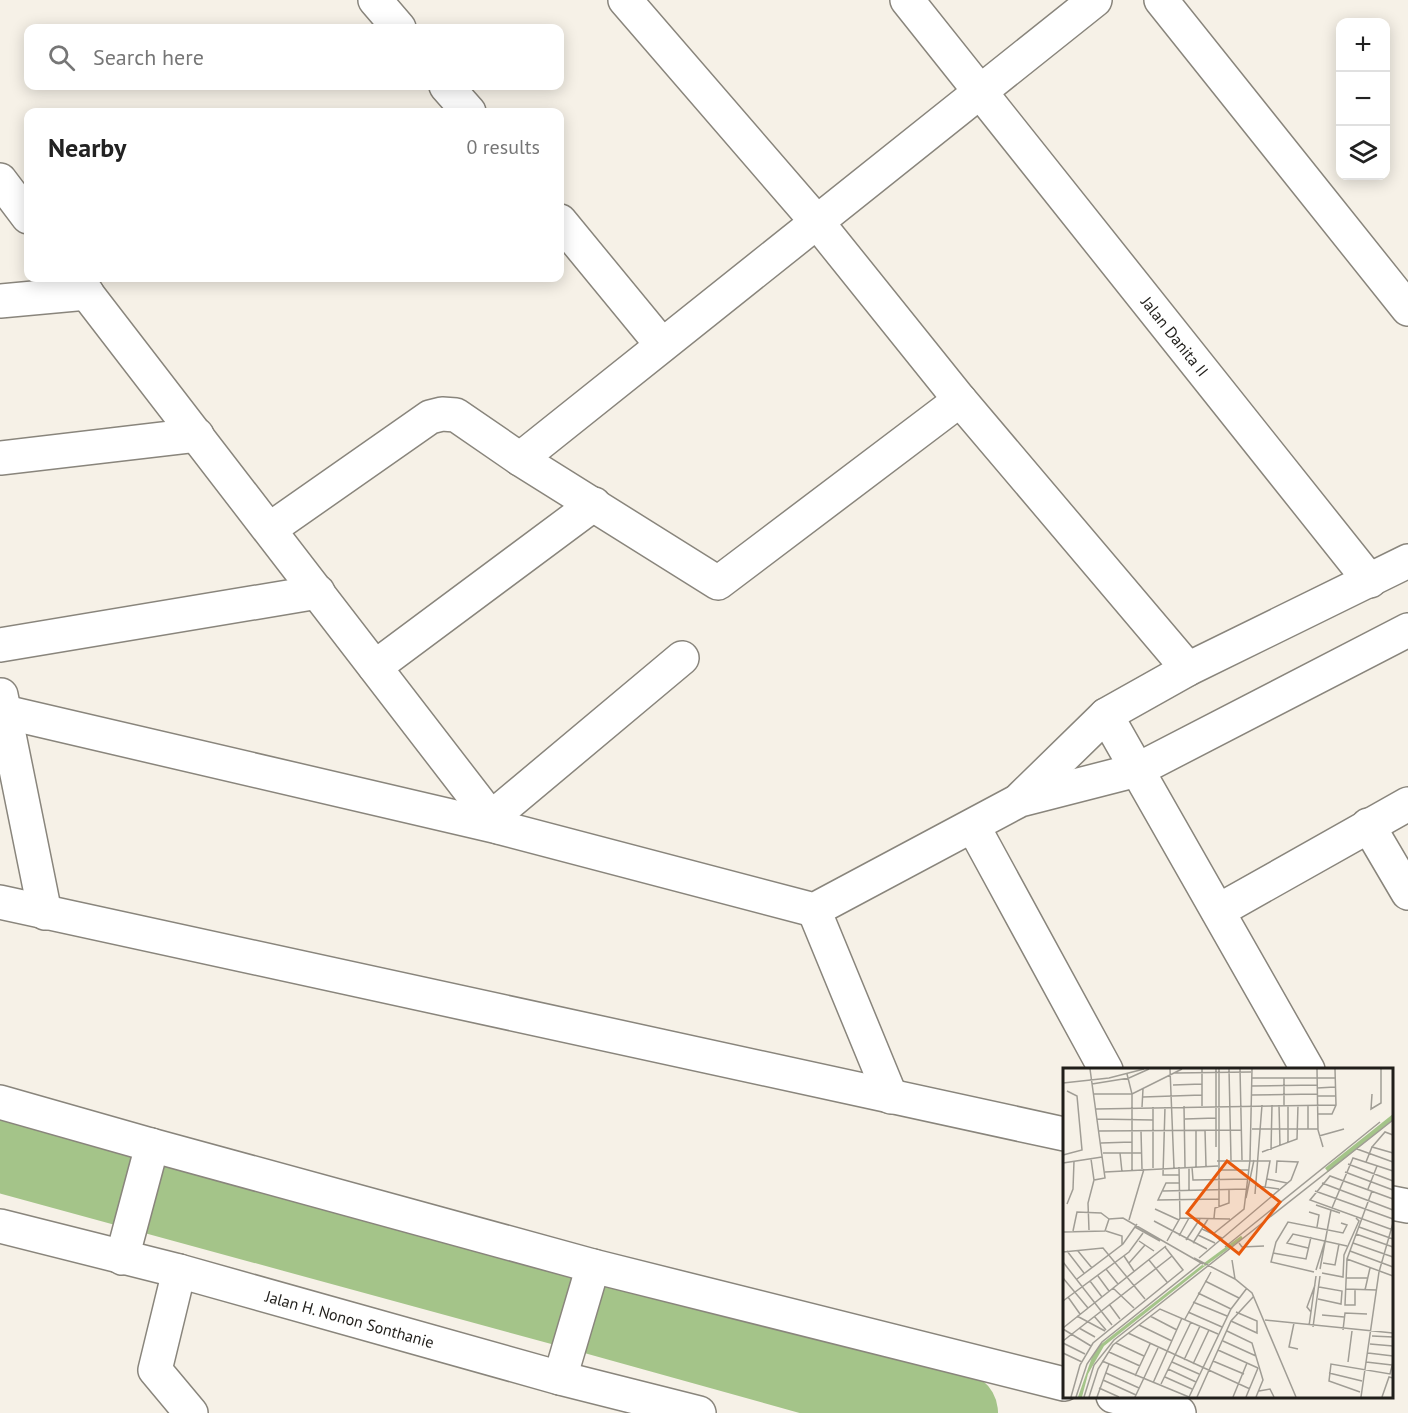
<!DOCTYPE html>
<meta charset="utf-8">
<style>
:root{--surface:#fff;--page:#f2f2f2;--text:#222;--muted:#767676;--line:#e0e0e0}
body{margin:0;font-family:"PT Sans",sans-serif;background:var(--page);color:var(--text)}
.controls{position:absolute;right:18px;top:18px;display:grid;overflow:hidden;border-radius:12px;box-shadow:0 3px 15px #0003}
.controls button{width:54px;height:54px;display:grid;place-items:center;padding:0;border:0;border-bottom:2px solid var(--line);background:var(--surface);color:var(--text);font:30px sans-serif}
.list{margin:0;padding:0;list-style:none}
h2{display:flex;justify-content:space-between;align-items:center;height:78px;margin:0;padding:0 24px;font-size:26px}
h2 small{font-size:20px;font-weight:400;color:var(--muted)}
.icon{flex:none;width:33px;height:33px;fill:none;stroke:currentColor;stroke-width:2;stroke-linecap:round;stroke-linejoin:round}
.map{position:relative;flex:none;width:1408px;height:1413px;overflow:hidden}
.search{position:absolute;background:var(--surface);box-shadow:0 3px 15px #0003;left:24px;top:24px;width:540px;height:66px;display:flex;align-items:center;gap:15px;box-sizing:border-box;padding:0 21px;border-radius:12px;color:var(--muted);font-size:22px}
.panel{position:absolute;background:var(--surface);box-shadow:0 3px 15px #0003;left:24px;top:108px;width:540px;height:174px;border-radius:12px}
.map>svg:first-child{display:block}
</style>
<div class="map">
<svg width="1408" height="1413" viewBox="0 0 1408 1413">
<rect width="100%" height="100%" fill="#f6f1e7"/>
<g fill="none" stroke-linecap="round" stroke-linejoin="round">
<polyline stroke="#a4c489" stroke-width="84" points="0,1150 590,1311 956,1413"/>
<defs>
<g id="minor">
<polyline points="375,0 399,28"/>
<polyline points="625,0 817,222 960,400 1188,669"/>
<path id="s1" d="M907,0L1370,581"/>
<polyline points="1161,0 1408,309"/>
<polyline points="446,86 469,112"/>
<polyline points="0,180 28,217"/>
<polyline points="560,221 662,345"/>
<polyline points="75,278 498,827"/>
<polyline points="0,301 87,293"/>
<polyline points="0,458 197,435"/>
<polyline points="520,459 1095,0"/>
<polyline points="270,529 430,417 442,414 456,415 520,459 718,583 960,400"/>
<polyline points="0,645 318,592"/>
<polyline points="375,667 594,504"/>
<polyline points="1,695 45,913"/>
<polyline points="5,712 498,827 814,910 1020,800 1137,770 1408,630"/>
<polyline points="1106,715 1308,1070"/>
<polyline points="1021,798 1106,715 1188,669 1408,561"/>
<polyline points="491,818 682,658"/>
<polyline points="1368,825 1408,893"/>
<polyline points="973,826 1106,1070"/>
<polyline points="0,902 1064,1134"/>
<polyline points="814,910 891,1097"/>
<polyline points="1218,911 1408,804"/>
<polyline points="0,1102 151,1145 593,1266 1064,1384"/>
<polyline points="1392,1203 1408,1206"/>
<polyline points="122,1258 149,1157 151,1145"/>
<polyline points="179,1271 155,1370 191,1413"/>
<polyline points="560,1378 593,1266"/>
<polyline points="1113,1396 1179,1413"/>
</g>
<g id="tertiary">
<path id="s2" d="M0,1226L179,1271L560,1378L699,1413"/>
</g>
</defs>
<use href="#minor" stroke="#89857c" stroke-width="36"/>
<use href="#tertiary" stroke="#89857c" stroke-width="36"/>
<use href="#minor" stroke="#fff" stroke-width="33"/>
<use href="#tertiary" stroke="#fff" stroke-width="33"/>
</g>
<g text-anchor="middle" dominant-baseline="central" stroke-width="4.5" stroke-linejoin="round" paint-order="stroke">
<g font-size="16" fill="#201e1a" stroke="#f6f1e7">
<text stroke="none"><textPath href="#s1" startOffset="430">Jalan Danita II</textPath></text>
<text stroke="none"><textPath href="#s2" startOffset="362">Jalan H. Nonon Sonthanie</textPath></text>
</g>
</g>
<g transform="translate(1063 1068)">
<rect width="330" height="330" fill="#f6f1e7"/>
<path d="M330,46V52L265,104L262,100ZM139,197L142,198L41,278L25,306L19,329H15L29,289L37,277Z" fill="#a4c489"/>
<path fill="none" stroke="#a4c489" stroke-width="3" d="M141,197L179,169"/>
<path fill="none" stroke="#a09d95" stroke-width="1.5" d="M27,1L42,110L31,112L28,91M107,1L111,100M153,1V79M166,1L168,92M177,1L179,92M254,1L255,62L260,79M112,5L188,4M64,6L69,26V102M189,10H272M221,10V37M0,15L46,10L81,1M29,16L66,10L86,1M110,17L139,16M189,18L254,17M254,20L272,19M30,26H69L119,1M309,26L308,41L318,35V1M189,27L254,26M254,28H273M80,29L139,27M216,37L217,78M225,37V74M245,37V61M121,38L122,99M139,38V1M79,39L80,21M102,39L100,107H116M33,41L273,37M255,46H269L273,37L272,1M34,51L90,52M122,51L153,50M189,61H255M142,62L143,98M36,63L178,62M78,63L79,101M256,68L281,61M38,75L69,74M309,79L322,64L330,67M294,81L330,94M208,82L209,37M199,84L234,71L235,37M40,85H79M57,85L59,104M0,87L19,82L14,28L4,23M154,93H207L202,120M303,94L309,79L330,85M0,95L39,89M285,96L330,113M126,99V123M129,99L130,112L185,111M133,99V62M90,100V39M155,102H186M42,104L155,98M282,104L330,122M204,111L224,115M116,115H103L95,132L156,131M259,115L330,142M194,118L216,121M305,121L314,98M100,123L183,121M252,123L330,151M192,126L199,37M183,130L191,92M330,131L267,108L247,132L330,162M4,136L10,121L11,93M253,137L277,145M156,139V1M269,140L290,90L330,103M92,141L116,152M246,144L256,147L254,159M117,150L167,151M151,150L152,140L166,135V121M66,152L81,101M91,153L144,181M72,159L97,173M296,159L330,171M139,161L159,170M26,162L25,135L31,112M10,163L14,144L38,145L46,151M43,163L59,168V177M0,164L42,163L46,151L60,150L140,196M150,166L181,141L187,92L189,1M293,166L330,179M135,167L152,175M116,168L126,150M123,172L137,151M76,173L91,183M104,173L117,150L116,99M130,175L145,151M176,175L179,179L201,178M290,175L330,189M162,179L317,54M245,180L224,175L230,166L284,178M4,183L21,205M15,183L29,200M287,183L330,199M0,184L40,180L82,231M210,185L243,191L248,169M61,188L71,203M131,190L172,211L189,225L233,329M136,190L228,112L235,94L214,93L213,105M284,191L330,208M86,192L104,214M169,192L172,211M0,194L49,257M66,195L82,177M260,195L272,197L276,176M43,201L55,216M257,201L268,142M253,202L262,173M251,204L208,194L213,174L225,154L280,165L284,157L278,155M259,205L280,209L281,187L296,153L293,150M35,208L46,223M0,210L25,240M283,210H304M14,211L60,176L74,156M27,213L39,229M142,213L176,230M50,220L71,240M282,221L314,222M292,221V237H282L284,191L309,123M302,222L307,200M135,225L168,241M5,229L17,246M255,231L278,236L279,223L256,219M0,233L66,184L80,165M130,234L164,248M46,236L57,251M125,244L159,259M248,244L244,239L252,217M259,247L281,249M14,248L42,263M31,248L43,262M87,248L114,262M122,251L148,204M202,252L330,265M168,253L194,265V253L173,244M231,255L226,279L235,281M76,257L109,273M246,258L253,208M250,259L257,208M0,260L103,178M16,260L32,269M0,261L28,278M280,262L282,245L304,246M164,263L189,275L200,312L193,329M65,265L187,321M309,268L330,269M0,273L109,188M160,273L193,288M0,275L22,286M53,275L81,288M307,276L330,278M155,282L195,300M46,284L77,298M0,285L19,294M305,285L330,288M121,292L137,258M39,293L126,329M150,293L181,306M109,294L136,306M285,294L289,263M303,294L329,297M130,296L146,262M105,301L133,314M43,305L76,320M266,305L299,313M72,308L87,276M102,309L129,321M40,312L73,327M90,315L119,250M98,316L128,254M36,320L56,329M196,323L207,321L211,329M297,324L266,313L268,296L327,306L330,294M8,329L17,297L30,275L120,202L102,179M13,329L24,296L39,274L138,195M21,329L31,297L51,272L330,52M26,329L35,301L50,277L97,241L155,266M34,329L46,296M72,329L95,280M126,329L168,241L184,220M134,329L168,253L191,228M170,329L184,295M183,329L195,300M298,329L316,204L330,155M319,329L326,309L330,310"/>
<path fill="#e8590c" fill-opacity="0.15" stroke="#e8590c" stroke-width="3" d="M164,93L217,134L176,186L124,145Z"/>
<rect width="330" height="330" fill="none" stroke="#201e1a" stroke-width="3"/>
</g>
</svg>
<div class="controls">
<button>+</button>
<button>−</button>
<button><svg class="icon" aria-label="layers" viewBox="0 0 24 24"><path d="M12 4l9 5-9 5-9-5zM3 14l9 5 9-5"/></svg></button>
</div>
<div class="search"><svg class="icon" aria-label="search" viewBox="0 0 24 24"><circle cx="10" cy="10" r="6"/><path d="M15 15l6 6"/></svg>Search here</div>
<section class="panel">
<h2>Nearby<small>0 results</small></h2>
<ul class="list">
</ul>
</section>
</div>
